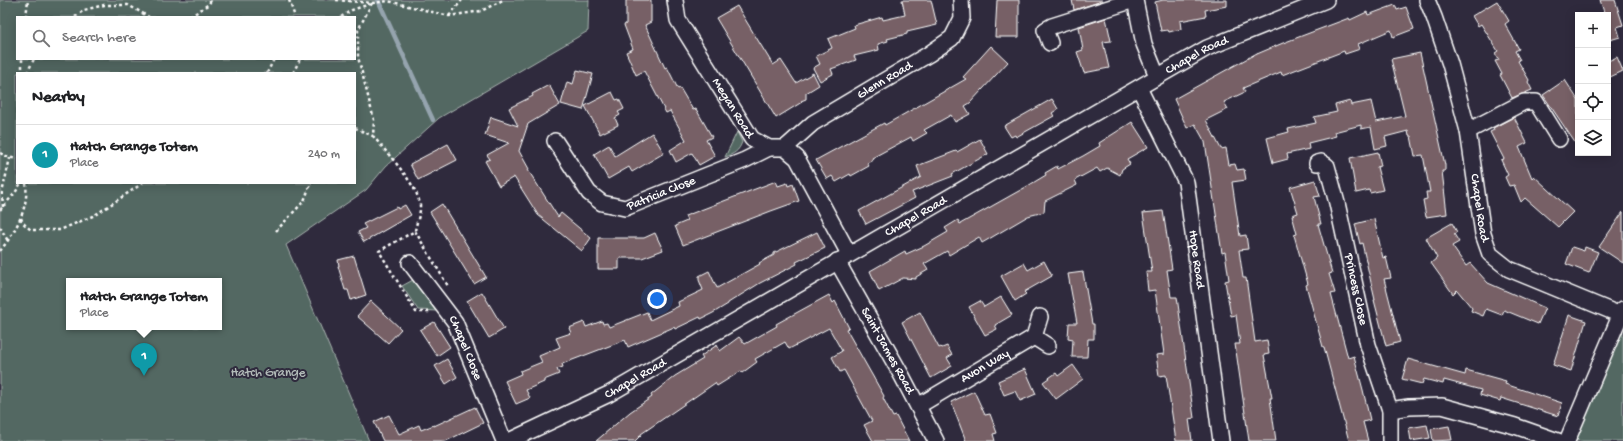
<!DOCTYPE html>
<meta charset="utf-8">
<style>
:root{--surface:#fff;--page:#f6f6f6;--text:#202124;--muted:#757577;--line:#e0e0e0;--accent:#84575d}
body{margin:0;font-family:"Gochi Hand",sans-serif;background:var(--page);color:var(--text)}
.controls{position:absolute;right:12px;top:12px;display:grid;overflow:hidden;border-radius:0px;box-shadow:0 2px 10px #0003}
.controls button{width:36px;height:36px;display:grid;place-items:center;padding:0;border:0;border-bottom:1px solid var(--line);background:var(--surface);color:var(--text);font:20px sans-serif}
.you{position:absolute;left:657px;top:299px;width:14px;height:14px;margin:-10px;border:3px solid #fff;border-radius:50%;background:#1a73e8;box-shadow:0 0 0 6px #1a73e833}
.badge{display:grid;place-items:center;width:26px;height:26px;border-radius:50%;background:var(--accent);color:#fff;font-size:13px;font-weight:700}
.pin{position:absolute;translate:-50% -33px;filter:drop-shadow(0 1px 2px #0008)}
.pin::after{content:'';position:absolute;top:21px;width:14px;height:12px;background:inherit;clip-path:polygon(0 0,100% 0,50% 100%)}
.popup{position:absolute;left:66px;top:278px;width:156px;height:52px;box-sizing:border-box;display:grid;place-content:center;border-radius:0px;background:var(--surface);filter:drop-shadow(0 1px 3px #0005);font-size:13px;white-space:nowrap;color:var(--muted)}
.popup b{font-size:15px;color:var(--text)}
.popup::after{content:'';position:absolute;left:50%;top:100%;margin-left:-8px;border:8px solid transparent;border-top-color:var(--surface)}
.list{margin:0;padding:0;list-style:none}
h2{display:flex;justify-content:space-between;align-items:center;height:52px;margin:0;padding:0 16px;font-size:17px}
h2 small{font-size:13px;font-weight:400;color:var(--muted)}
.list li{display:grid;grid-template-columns:26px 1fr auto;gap:12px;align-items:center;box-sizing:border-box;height:60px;padding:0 16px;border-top:1px solid var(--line)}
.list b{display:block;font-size:15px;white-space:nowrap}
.list p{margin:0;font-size:13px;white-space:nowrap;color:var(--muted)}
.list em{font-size:13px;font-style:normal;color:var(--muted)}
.icon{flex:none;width:22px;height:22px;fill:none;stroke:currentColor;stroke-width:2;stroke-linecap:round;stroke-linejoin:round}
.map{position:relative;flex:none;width:1623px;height:441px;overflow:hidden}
.search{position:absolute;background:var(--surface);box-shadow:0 2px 10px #0003;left:16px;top:16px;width:340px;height:44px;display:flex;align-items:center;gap:10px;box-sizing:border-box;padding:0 14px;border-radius:0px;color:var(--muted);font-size:15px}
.panel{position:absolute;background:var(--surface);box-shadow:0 2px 10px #0003;left:16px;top:72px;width:340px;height:112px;border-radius:0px}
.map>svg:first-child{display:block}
</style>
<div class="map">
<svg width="1623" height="441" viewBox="0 0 1623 441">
<rect width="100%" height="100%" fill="#2f2a3d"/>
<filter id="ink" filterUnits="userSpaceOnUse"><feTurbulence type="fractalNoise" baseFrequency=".025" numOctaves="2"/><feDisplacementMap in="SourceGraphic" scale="8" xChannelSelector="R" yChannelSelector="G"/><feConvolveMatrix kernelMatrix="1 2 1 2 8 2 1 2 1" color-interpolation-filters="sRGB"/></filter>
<g filter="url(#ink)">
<g fill="#536862" stroke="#a9b4b0" fill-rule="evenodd">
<path d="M0,0H589L588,31L439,118L386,166L366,190L286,245L369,441H0ZM17,17H355V59H17ZM17,73H355V183H17ZM69,281H219V327H69Z"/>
<path d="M737,132L742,142C739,151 734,154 725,157Z"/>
<polygon points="413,280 438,308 436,311 418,310 402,286"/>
<polygon points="1623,328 1623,441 1575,441 1597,384"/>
</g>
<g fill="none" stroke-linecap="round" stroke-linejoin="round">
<polyline stroke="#95a4ae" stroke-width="4.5" points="378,0 433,120"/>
</g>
<g fill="#776166" stroke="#fff">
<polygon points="626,0 651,0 651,22 645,25 665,68 667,67 678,89 680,88 693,110 696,109 712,137 706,140 715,156 699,165 692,153 676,162 670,150 686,140 670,111 666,113 644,71 636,75 626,52 633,49 624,25 626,24"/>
<polygon points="902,0 931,0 937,25 907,32 907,34 887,39 888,41 878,44 879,50 854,56 856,60 831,69 833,74 820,81 813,68 820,64 816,56 832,48 828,39 855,28 854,25 882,17 883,20 905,15"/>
<polygon points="997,0 1019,0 1019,37 995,37"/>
<polygon points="1072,0 1102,0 1102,1 1074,10"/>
<polygon points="1163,0 1227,0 1227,6 1205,10 1206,16 1180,21 1181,29 1169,32 1168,30 1161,31 1155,2"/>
<polygon points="1600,0 1615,0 1623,25 1617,27 1620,37 1610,40 1608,34 1608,15 1605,15"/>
<polygon points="1497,1 1509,21 1505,24 1519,49 1515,51 1520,60 1518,61 1529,80 1528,82 1532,90 1512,98 1500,75 1502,74 1495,61 1499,60 1495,53 1498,51 1481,24 1478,26 1472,16"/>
<polygon points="1395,5 1397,10 1406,7 1414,29 1393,37 1391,30 1358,44 1360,49 1345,54 1344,51 1282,75 1281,72 1243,88 1245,92 1224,102 1228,109 1206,120 1221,149 1226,148 1229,165 1235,164 1237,170 1244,169 1246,180 1232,182 1240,236 1246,235 1248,249 1239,250 1243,278 1246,278 1255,342 1267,340 1269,354 1264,355 1272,398 1270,398 1276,441 1249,441 1235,344 1240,344 1236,315 1231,316 1225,281 1229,280 1225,252 1222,253 1205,142 1195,124 1187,128 1174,99 1257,53 1257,54 1283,43 1349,18 1350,20 1367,12 1368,15"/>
<polygon points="737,6 773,65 781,60 796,83 813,73 819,85 806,93 806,99 801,101 802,102 776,118 716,18"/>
<polygon points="1106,18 1111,41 1103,42 1109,68 1084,73 1077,52 1083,50 1079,27"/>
<polygon points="991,46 1008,62 970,103 965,106 970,114 955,122 951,115 924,130 927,133 913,141 911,137 872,158 873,160 867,163 869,166 851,176 850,174 836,182 832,176 827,179 816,160 884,123 885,125 966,79 963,77"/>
<polygon points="1420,53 1445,165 1445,171 1442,171 1447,214 1426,217 1423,200 1427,199 1426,192 1430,192 1423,155 1415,156 1411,136 1409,136 1408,131 1385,137 1387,146 1375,149 1371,127 1361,129 1361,125 1334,132 1336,136 1308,143 1309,149 1287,154 1288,159 1273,163 1267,138 1289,132 1288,129 1316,123 1314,117 1337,112 1335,105 1350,101 1351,105 1371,101 1376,122 1405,116 1391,59"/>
<polygon points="1617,57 1623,71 1608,78 1608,61"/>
<polygon points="577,70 593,74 583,110 561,104 567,82 573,84"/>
<polygon points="1565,80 1578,100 1578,147 1543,95"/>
<polygon points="549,85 560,105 528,124 519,151 529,169 528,170 558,217 561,213 591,238 582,251 538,215 514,177 499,186 485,161 490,159 487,155 509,143 485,135 491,117 518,126 509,108 533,96 532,94"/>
<polygon points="612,92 616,100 619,99 624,109 618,112 620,115 615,118 618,125 600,134 585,106"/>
<polygon points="1052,99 1058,109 1052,113 1054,116 1016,137 1015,135 1011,137 1004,126"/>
<polygon points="1514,117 1527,143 1519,147 1532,178 1534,176 1573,212 1558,227 1525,198 1521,202 1514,185 1509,186 1505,177 1508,175 1501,160 1504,159 1490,132 1494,130 1493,128"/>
<polygon points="1132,122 1148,147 1127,159 1130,164 1122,169 1120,175 1107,168 1100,172 1097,168 1075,180 1077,185 1045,201 1044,212 1028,216 982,243 979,237 949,255 947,251 924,264 928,270 916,277 916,279 903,278 879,291 870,271 905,251 906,254 924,246 948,232 945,228 958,220 960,224 1026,187 1046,175 1045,173 1057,166 1058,169 1083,156 1100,146 1099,143"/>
<polygon points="652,133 664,153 632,172 629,167 608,179 594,154 609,145 615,156"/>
<polygon points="980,139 988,154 952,174 953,176 912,192 915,198 866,224 859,211 921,177 917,166 956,151 957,152"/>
<polygon points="448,144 457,160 418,180 410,164"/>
<polygon points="1378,152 1381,166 1377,167 1383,190 1370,193 1369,190 1356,193 1350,158"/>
<polygon points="1315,180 1320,196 1314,197 1321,224 1318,224 1332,273 1329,274 1335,293 1331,294 1348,358 1354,356 1363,390 1370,420 1363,422 1368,441 1349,441 1324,347 1323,347 1306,285 1308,284 1294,235 1297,234 1292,215 1298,213 1290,187"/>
<polygon points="776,181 778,186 787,183 788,186 793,184 799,201 771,211 683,245 675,226 687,221 685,216"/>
<polygon points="442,204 486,277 474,284 430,212"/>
<polygon points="405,205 411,215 364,242 358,232 366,228 363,224 397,207 398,209"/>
<polygon points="1163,211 1172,269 1167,270 1171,297 1177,297 1194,418 1189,419 1192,441 1176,441 1166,375 1159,376 1156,355 1164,354 1155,290 1148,291 1146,272 1152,272 1143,213"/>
<polygon points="1623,212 1623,263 1599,247"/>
<polygon points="1374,219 1383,258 1386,257 1391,278 1384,279 1400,342 1386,346 1374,300 1375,300 1362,243 1360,244 1355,224"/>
<polygon points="1452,223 1457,232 1454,234 1459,242 1452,246 1466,266 1470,263 1488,283 1545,308 1538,324 1504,310 1502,315 1486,309 1483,316 1471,311 1472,308 1457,290 1453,294 1431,263 1437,258 1426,238"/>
<polygon points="817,232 825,248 796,262 797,264 760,283 728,303 728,304 713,313 701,319 700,317 675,329 674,327 628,347 625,340 562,364 563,367 557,369 559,374 544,380 544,382 526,390 530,398 516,404 505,381 521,374 520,371 542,362 539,356 560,347 556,338 571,333 569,328 584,322 586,327 602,321 603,324 607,323 609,327 647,312 650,320 679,306 678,302 703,290 699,280 699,276 709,271 717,288 760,264 759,263 774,255 774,253"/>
<polygon points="655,233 663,250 642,258 619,258 619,269 598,269 598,238 644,238"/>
<polygon points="1572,247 1584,251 1585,247 1598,252 1589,273 1566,264"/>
<polygon points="354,256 366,295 351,300 348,290 345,290 338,266 339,266 338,260"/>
<polygon points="1044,261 1052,276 1024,292 1026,294 1015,301 1001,276 1024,263 1028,270"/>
<polygon points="1083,272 1092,324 1094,324 1094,339 1088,339 1087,357 1072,357 1073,339 1068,338 1069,323 1077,323 1068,274"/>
<polygon points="482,292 504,329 489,338 467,301"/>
<polygon points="829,295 833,303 835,301 849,328 846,329 884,396 883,398 893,417 896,416 909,441 873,441 864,425 872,421 844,370 840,372 832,357 842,351 829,328 789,349 785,342 755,359 757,362 742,373 741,371 717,386 715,383 641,434 641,435 635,441 596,441 630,412 652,397 651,395 675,376 703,359 701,356 717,345 720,351 739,337 745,344 777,326 776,324"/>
<polygon points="1001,297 1012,315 995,325 997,329 985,335 969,307 980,301 984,307"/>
<polygon points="371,301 401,329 388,343 357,316"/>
<polygon points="920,312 939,348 941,347 942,348 947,346 952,355 947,358 952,366 931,378 902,322"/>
<polygon points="1569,315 1586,321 1571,371 1553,365"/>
<polygon points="434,322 450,347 437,356 420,330"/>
<polygon points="447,359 457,377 446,384 435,366"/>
<polygon points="1408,359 1465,375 1466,370 1506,381 1505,384 1562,403 1558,416 1501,398 1500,401 1480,395 1481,390 1444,380 1443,384 1424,379 1422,384 1402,379"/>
<polygon points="1073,365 1083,379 1056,399 1043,382 1056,373 1058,376"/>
<polygon points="1025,369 1036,394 1020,401 1015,391 1004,395 998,381"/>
<polygon points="974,391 985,415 990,414 997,433 993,434 995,441 966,441 951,402"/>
<polygon points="475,407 483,423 446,441 383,441 374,422 389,415 399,434 419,425 421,430 434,425 434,426"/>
<polygon points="1427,425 1430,438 1411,441 1409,428"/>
<polygon points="1449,426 1452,440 1433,441 1431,429"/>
</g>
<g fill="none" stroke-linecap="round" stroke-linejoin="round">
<defs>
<g id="minor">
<path id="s1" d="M675,0L678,20L752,139L769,148H785L797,158L849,254"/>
<polyline points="1135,0 1144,44 1157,76"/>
<path id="s2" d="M1427,0L1434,17L1450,64L1468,131L1483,234L1490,254L1509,269L1623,316"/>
<polyline points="1050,43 1045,30 1052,26 1134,0"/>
<path id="s3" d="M1139,88L1186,182L1221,441"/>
<polyline points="1468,131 1524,102 1536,102 1559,139"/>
<path id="s4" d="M555,141L589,193L602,203L625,208L745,160L769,148"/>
<path id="s5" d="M785,148L813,123L929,54L952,38L962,18L961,0"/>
<path id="s6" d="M1317,163L1321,162L1327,166L1337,203L1368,345L1390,410V441"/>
<path id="s7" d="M837,261L902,376L936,441"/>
<path id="s8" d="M410,263L455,322L504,441"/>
<polyline points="1034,337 1048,346"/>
<path id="s9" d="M918,406L1034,337L1040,317"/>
<polyline points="1390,410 1409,407 1442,406 1515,426 1558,441"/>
<path id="s10" d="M509,441L609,394L1207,48L1326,0"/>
<polyline points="1567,441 1623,309"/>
</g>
</defs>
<use href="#minor" stroke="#fff" stroke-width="18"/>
<g stroke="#fff" stroke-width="2.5" stroke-dasharray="3 3" stroke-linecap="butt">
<polyline points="289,0 295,17"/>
<polyline points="336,0 372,3 388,1 449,16 481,11 503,0"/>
<path d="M372,3L358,30V57L374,120L373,136C386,152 419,186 420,206C421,213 416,223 415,231L379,251L416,312H430"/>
<polyline points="449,16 462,0"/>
<polyline points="26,17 28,0"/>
<polyline points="75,17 84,10 104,5 128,5 149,17"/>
<polyline points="190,17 209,4 211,0"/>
<polyline points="341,17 352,10 370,4"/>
<polyline points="22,59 22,73"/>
<polyline points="27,73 34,59"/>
<polyline points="267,73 274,59"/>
<polyline points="293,73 300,59"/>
<polyline points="355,128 373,136"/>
<polyline points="0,153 8,157 17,159"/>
<polyline points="3,207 2,193 10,158"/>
<polyline points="0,210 15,193 21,183"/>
<polyline points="21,218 23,223 31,230 60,230 95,215 143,183"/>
<polyline points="0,227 8,241"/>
<polyline points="276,231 304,201 311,183"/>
<polyline points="415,231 448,286"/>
<path d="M0,251C15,232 29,209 26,183"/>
</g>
<use href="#minor" stroke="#2f2a3d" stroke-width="15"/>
</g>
</g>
<g text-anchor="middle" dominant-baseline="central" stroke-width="4" stroke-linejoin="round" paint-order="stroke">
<g font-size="13" fill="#fff" stroke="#2f2a3d">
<text stroke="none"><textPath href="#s10" startOffset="789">Chapel Road</textPath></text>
<text stroke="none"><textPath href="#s5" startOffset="121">Glenn Road</textPath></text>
<text stroke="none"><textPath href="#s1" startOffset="124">Megan Road</textPath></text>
<text stroke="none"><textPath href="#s4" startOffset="141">Patricia Close</textPath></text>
<text stroke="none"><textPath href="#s2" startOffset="215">Chapel Road</textPath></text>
<text stroke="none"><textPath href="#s10" startOffset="465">Chapel Road</textPath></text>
<text stroke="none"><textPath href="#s3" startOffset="183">Hope Road</textPath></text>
<text stroke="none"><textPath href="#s6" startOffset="138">Princess Close</textPath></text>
<text stroke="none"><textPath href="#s8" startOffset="102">Chapel Close</textPath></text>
<text stroke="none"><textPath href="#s7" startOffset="103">Saint James Road</textPath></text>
<text stroke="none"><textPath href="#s9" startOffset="78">Avon Way</textPath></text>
<text stroke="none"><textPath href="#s10" startOffset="141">Chapel Road</textPath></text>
</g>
<g font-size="13" fill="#b2bbb8" stroke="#2f2a3d">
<text x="268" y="373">Hatch Grange</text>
</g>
</g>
</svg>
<div class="controls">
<button>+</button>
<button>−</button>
<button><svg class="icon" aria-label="locate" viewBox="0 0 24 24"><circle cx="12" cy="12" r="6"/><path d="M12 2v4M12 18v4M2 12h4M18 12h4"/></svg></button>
<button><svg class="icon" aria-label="layers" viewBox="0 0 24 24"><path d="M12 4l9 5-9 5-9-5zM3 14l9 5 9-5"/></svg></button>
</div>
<div class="you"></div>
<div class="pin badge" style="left:144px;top:376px;background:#0f9aa8">1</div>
<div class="popup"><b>Hatch Grange Totem</b>Place</div>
<div class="search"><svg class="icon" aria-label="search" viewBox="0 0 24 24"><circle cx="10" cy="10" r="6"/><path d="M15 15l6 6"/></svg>Search here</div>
<section class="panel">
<h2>Nearby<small></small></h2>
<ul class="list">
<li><span class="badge" style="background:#0f9aa8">1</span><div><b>Hatch Grange Totem</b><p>Place</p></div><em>240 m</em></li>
</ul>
</section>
</div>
